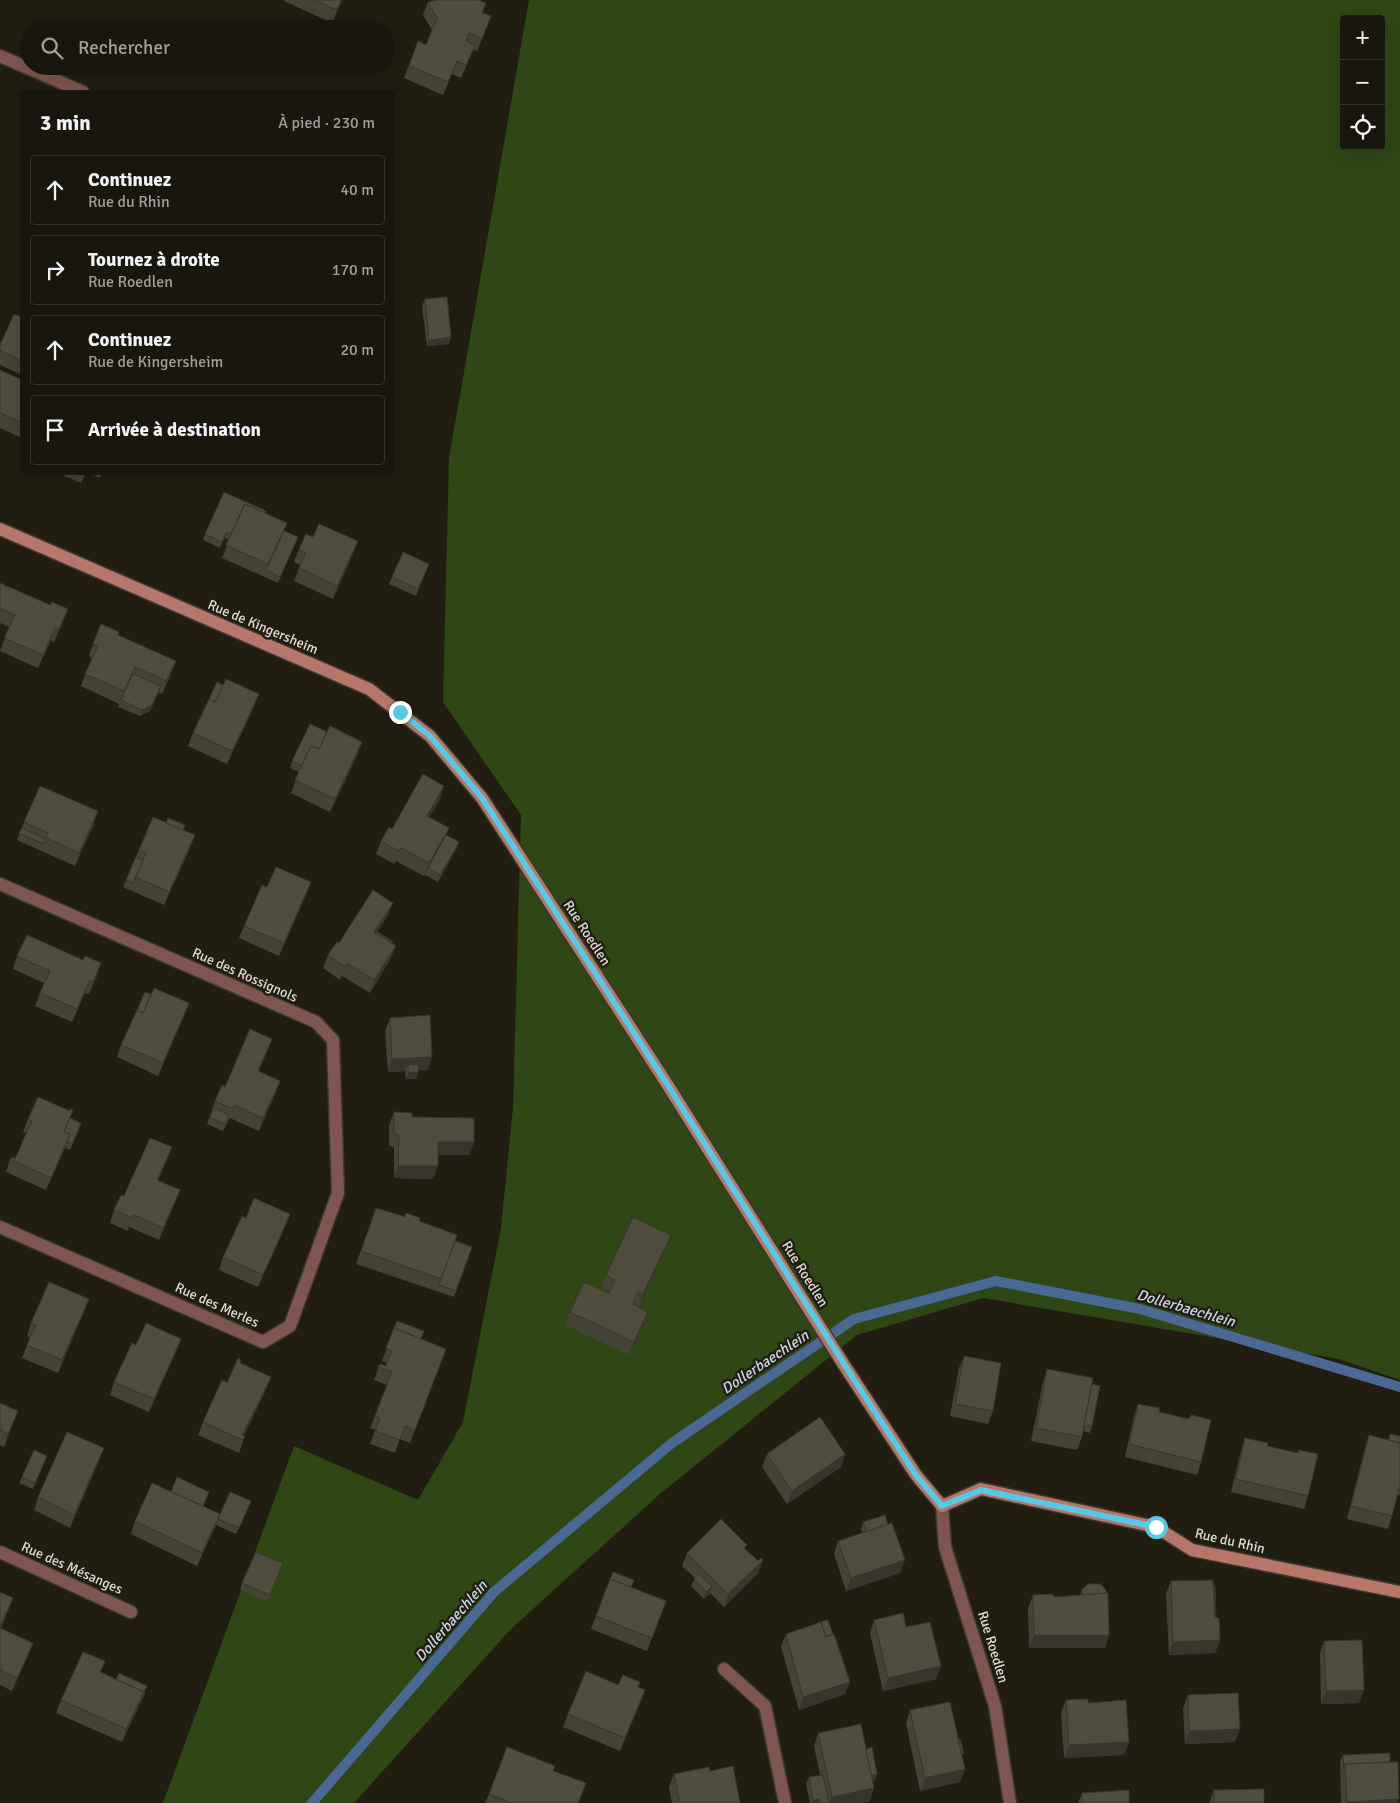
<!DOCTYPE html>
<html lang="fr">
<meta charset="utf-8">
<style>
:root{--surface:#19160d;--page:#221f16;--text:#f1f3f6;--muted:#9f9f9d;--line:#37352e}
body{margin:0;font-family:Signika,sans-serif;background:var(--page);color:var(--text)}
.controls{position:absolute;right:15px;top:15px;display:grid;overflow:hidden;border-radius:5px;box-shadow:0 5px 20px #0002}
.controls button{width:45px;height:45px;display:grid;place-items:center;padding:0;border:0;border-bottom:1px solid var(--line);background:var(--surface);color:var(--text);font:25px sans-serif}
.stop{position:absolute;width:15px;height:15px;margin:-11px;border:4px solid #58c8e4;border-radius:50%;background:#fff}
.stop.end{background:#58c8e4;border-color:#fff;box-shadow:0 1px 5px #0008}
.list{margin:0;padding:0;list-style:none}
h2{display:flex;justify-content:space-between;align-items:center;height:65px;margin:0;padding:0 20px;font-size:21px}
h2 small{font-size:16px;font-weight:400;color:var(--muted)}
.list li{display:grid;grid-template-columns:32px 1fr auto;gap:15px;align-items:center;box-sizing:border-box;height:70px;margin:0 10px 10px;padding:0 10px;border:1px solid var(--line);border-radius:5px}
.list b{display:block;font-size:19px;white-space:nowrap}
.list p{margin:0;font-size:16px;white-space:nowrap;color:var(--muted)}
.list em{font-size:16px;font-style:normal;color:var(--muted)}
.icon{flex:none;width:28px;height:28px;fill:none;stroke:currentColor;stroke-width:2;stroke-linecap:round;stroke-linejoin:round}
.map{position:relative;flex:none;width:1400px;height:1803px;overflow:hidden}
.search{position:absolute;background:var(--surface);box-shadow:0 5px 20px #0002;left:20px;top:20px;width:375px;height:55px;display:flex;align-items:center;gap:12px;box-sizing:border-box;padding:0 18px;border-radius:28px;color:var(--muted);font-size:19px}
.panel{position:absolute;background:var(--surface);box-shadow:0 5px 20px #0002;left:20px;top:90px;width:375px;height:385px;border-radius:5px}
.map>svg:first-child{display:block}
</style>
<div class="map">
<svg width="1400" height="1803" viewBox="0 0 1400 1803">
<rect width="100%" height="100%" fill="#211e11"/>
<path fill="#2e4714" fill-rule="evenodd" d="M529,0H1400V1380L1339,1359L983,1298L857,1335L661,1493L511,1629L354,1803H163L294,1446L418,1500L463,1422L501,1228L513,1108L521,815L443,702L449,458ZM1344,19H1381V146H1344Z"/>
<g fill="none" stroke-linecap="round" stroke-linejoin="round">
<polyline stroke="#4a6894" stroke-width="10" points="312,1803 494,1592 672,1443 854,1319 996,1281 1140,1309 1400,1387"/>
<defs>
<polyline id="lane" points="0,56 83,92"/>
<g id="street">
<polyline points="0,884 316,1022 333,1040 338,1193 290,1326 263,1342 0,1227"/>
<polyline points="942,1506 945,1547 995,1706 1010,1803"/>
<polyline points="0,1552 131,1612"/>
<polyline points="724,1669 765,1706 785,1803"/>
</g>
<polyline id="secondary" points="0,529 369,689 430,736 482,798 667,1084 844,1365 916,1475 942,1506 981,1489 1156,1527 1192,1550 1400,1592"/>
</defs>
<use href="#lane" stroke="#3b392c" stroke-width="15"/>
<use href="#street" stroke="#3b392c" stroke-width="15"/>
<use href="#secondary" stroke="#3b392c" stroke-width="15"/>
<use href="#lane" stroke="#7f564f" stroke-width="12"/>
<use href="#street" stroke="#7f564f" stroke-width="12"/>
<use href="#secondary" stroke="#b6766a" stroke-width="12"/>
</g>
<g fill="#454236">
<polygon points="284,0 342,0 332,23 284,1"/>
<polygon points="428,2 482,13 491,16 477,51 473,50 461,78 452,74 443,95 404,78 418,41 426,45 432,30 423,15"/>
<polygon points="425,299 449,344 427,346 422,306"/>
<polygon points="22,317 22,375 0,365 0,345"/>
<polygon points="0,370 22,380 22,438 0,428"/>
<polygon points="56,472 86,472 81,483"/>
<polygon points="87,472 102,472 100,478"/>
<polygon points="265,513 287,523 284,531 298,537 278,583 222,558 229,540 224,538 220,548 203,540 205,534"/>
<polygon points="313,537 358,541 353,554 333,599 294,581 300,565 294,562 299,549"/>
<polygon points="429,564 416,596 389,584 392,577"/>
<polygon points="0,583 50,605 68,609 54,642 51,640 38,668 0,651 9,627 0,623"/>
<polygon points="118,635 171,674 162,694 158,693 150,711 140,716 118,707 119,704 81,686 92,658 89,656 93,644"/>
<polygon points="254,707 227,764 188,746 193,733"/>
<polygon points="358,754 330,812 291,793 299,772 290,768 292,761"/>
<polygon points="440,799 429,817 449,828 446,835 459,842 457,848 438,882 425,875 426,874 424,876 396,861 394,864 376,854 381,841 392,829"/>
<polygon points="24,822 94,824 75,866 17,840"/>
<polygon points="183,830 190,848 164,905 123,887 139,850"/>
<polygon points="311,882 306,895 279,956 239,938 244,926 267,887"/>
<polygon points="388,915 377,932 392,943 391,958 370,993 342,976 340,980 323,968 328,955 339,943"/>
<polygon points="17,956 83,960 97,976 89,994 85,993 72,1022 35,1006 44,983 13,969"/>
<polygon points="151,994 189,1003 184,1016 158,1076 117,1057 121,1045"/>
<polygon points="390,1018 428,1070 418,1070 416,1079 406,1079 405,1071 388,1072 385,1031"/>
<polygon points="272,1039 259,1071 280,1081 275,1094 259,1131 230,1118 223,1131 207,1124 215,1101 225,1087"/>
<polygon points="73,1110 70,1118 79,1130 70,1150 65,1148 46,1190 6,1172 10,1159 15,1159 26,1133 23,1132 28,1119"/>
<polygon points="394,1112 412,1117 474,1142 469,1155 438,1155 433,1179 394,1178 394,1148 389,1145 389,1125"/>
<polygon points="172,1147 158,1181 180,1190 175,1203 159,1240 129,1227 128,1231 110,1223 114,1210 124,1196"/>
<polygon points="376,1208 419,1221 455,1241 472,1247 454,1297 356,1264"/>
<polygon points="290,1214 285,1227 258,1287 219,1270 223,1257 246,1218"/>
<polygon points="666,1248 639,1307 634,1305 648,1312 644,1325 629,1355 565,1325 570,1312 609,1293 609,1292 601,1288 606,1275"/>
<polygon points="89,1299 84,1312 58,1373 22,1358 30,1338 27,1336 31,1323"/>
<polygon points="397,1321 421,1339 446,1349 410,1443 400,1439 395,1453 370,1444 375,1430 370,1428 387,1385 374,1380 380,1364 386,1366 387,1363 382,1361"/>
<polygon points="136,1345 176,1352 149,1412 110,1395 114,1382"/>
<polygon points="964,1356 993,1411 988,1424 950,1416 959,1368"/>
<polygon points="240,1363 266,1390 244,1435 245,1436 239,1453 198,1435 203,1422"/>
<polygon points="1047,1369 1092,1384 1092,1426 1090,1433 1083,1431 1082,1437 1077,1450 1031,1441 1043,1382"/>
<polygon points="0,1403 13,1424 4,1447 0,1445"/>
<polygon points="1138,1404 1159,1412 1201,1462 1197,1475 1125,1457 1134,1416"/>
<polygon points="1390,1434 1400,1436 1400,1495 1398,1495 1392,1516 1388,1529 1347,1519 1365,1448 1369,1435 1388,1440"/>
<polygon points="1245,1438 1267,1446 1308,1496 1304,1509 1231,1492 1241,1451"/>
<polygon points="767,1454 845,1454 841,1467 787,1504 762,1467"/>
<polygon points="47,1456 33,1489 19,1483 22,1477"/>
<polygon points="99,1461 70,1528 34,1510 38,1497"/>
<polygon points="171,1492 209,1492 203,1506 220,1514 251,1501 236,1534 216,1525 197,1566 131,1534 135,1521"/>
<polygon points="863,1522 900,1573 846,1591 834,1554 838,1541 862,1533 861,1529"/>
<polygon points="746,1550 758,1573 724,1607 710,1593 704,1599 691,1586 695,1578 682,1566 687,1553"/>
<polygon points="283,1563 267,1602 240,1590 242,1583"/>
<polygon points="1171,1581 1216,1618 1220,1640 1215,1653 1169,1655 1166,1594"/>
<polygon points="631,1587 666,1601 647,1651 591,1629 596,1616"/>
<polygon points="1082,1589 1105,1648 1029,1648 1028,1608 1033,1595 1054,1597 1080,1595"/>
<polygon points="0,1592 13,1598 1,1628 33,1643 28,1656 12,1691 0,1685"/>
<polygon points="874,1620 906,1627 941,1666 936,1679 883,1691 870,1633"/>
<polygon points="786,1634 833,1634 845,1694 799,1710 781,1647"/>
<polygon points="1324,1641 1359,1703 1321,1704 1320,1653"/>
<polygon points="105,1661 101,1672 145,1693 122,1742 56,1713 61,1700"/>
<polygon points="618,1685 638,1687 640,1703 620,1751 563,1727 568,1714"/>
<polygon points="1188,1695 1235,1742 1185,1744 1183,1708"/>
<polygon points="1066,1700 1088,1703 1124,1755 1064,1758 1061,1713"/>
<polygon points="910,1710 962,1758 960,1782 920,1791 906,1723"/>
<polygon points="818,1733 866,1749 877,1774 875,1780 873,1781 870,1801 861,1803 810,1803 806,1784 809,1777 820,1775 814,1746"/>
<polygon points="1343,1755 1399,1799 1398,1803 1341,1803 1340,1762"/>
<polygon points="553,1771 586,1783 578,1803 485,1803 489,1794"/>
<polygon points="710,1771 740,1803 672,1803 669,1787 674,1774"/>
<polygon points="1214,1790 1264,1803 1209,1803"/>
<polygon points="1082,1793 1129,1803 1078,1803"/>
</g>
<g fill="#38362c">
<polygon points="341,0 342,0 332,23 337,10"/>
<polygon points="475,45 470,57 461,78 466,65"/>
<polygon points="451,337 449,344 427,346 429,340"/>
<polygon points="358,541 353,554 333,599 337,586"/>
<polygon points="68,609 63,622 54,642 59,629"/>
<polygon points="55,628 51,640 38,668 43,655"/>
<polygon points="176,661 171,674 162,694 166,681"/>
<polygon points="161,686 150,711 140,716 142,710"/>
<polygon points="259,694 254,707 227,764 232,751"/>
<polygon points="362,742 358,754 330,812 335,799"/>
<polygon points="444,786 440,799 423,829 427,816"/>
<polygon points="98,811 94,824 75,866 79,853"/>
<polygon points="449,828 444,841 428,868 424,876 429,863"/>
<polygon points="195,835 190,848 164,905 169,892"/>
<polygon points="459,842 457,848 438,882 440,875"/>
<polygon points="311,882 306,895 279,956 284,943"/>
<polygon points="393,903 388,915 373,939 374,932"/>
<polygon points="396,946 391,958 370,993 374,980"/>
<polygon points="101,963 97,976 89,994 93,982"/>
<polygon points="347,963 342,976 340,980 345,967"/>
<polygon points="90,980 85,993 72,1022 77,1009"/>
<polygon points="189,1003 184,1016 158,1076 163,1063"/>
<polygon points="272,1039 267,1052 253,1084 258,1071"/>
<polygon points="432,1057 428,1070 408,1071 408,1065 405,1071 388,1072 392,1059"/>
<polygon points="418,1072 416,1079 406,1079 408,1073"/>
<polygon points="280,1081 275,1094 259,1131 263,1118"/>
<polygon points="70,1134 65,1147 46,1190 51,1178"/>
<polygon points="438,1142 474,1142 469,1155 434,1155"/>
<polygon points="172,1147 167,1160 153,1193 157,1180"/>
<polygon points="398,1166 438,1166 433,1179 394,1178"/>
<polygon points="180,1190 175,1203 159,1240 163,1228"/>
<polygon points="290,1214 285,1227 258,1287 263,1275"/>
<polygon points="671,1235 666,1248 639,1307 643,1294"/>
<polygon points="89,1299 84,1312 58,1373 62,1360"/>
<polygon points="648,1312 644,1325 629,1355 634,1342"/>
<polygon points="181,1339 176,1352 149,1412 154,1399"/>
<polygon points="271,1377 266,1390 242,1439 242,1435"/>
<polygon points="18,1411 13,1424 4,1447 8,1434"/>
<polygon points="104,1448 99,1461 70,1528 74,1515"/>
<polygon points="845,1454 841,1467 787,1504 792,1491"/>
<polygon points="220,1514 215,1527 197,1566 202,1553"/>
<polygon points="763,1560 758,1573 724,1607 728,1594"/>
<polygon points="905,1560 900,1573 846,1591 851,1578"/>
<polygon points="712,1586 710,1593 704,1599 706,1592"/>
<polygon points="13,1598 8,1611 0,1629 0,1627"/>
<polygon points="1034,1635 1109,1635 1105,1648 1029,1648"/>
<polygon points="1220,1640 1215,1653 1169,1655 1173,1642"/>
<polygon points="33,1643 28,1656 12,1691 17,1678"/>
<polygon points="941,1666 936,1679 883,1691 888,1678"/>
<polygon points="850,1682 845,1694 799,1710 803,1697"/>
<polygon points="645,1690 640,1703 620,1751 625,1738"/>
<polygon points="1364,1690 1359,1703 1321,1704 1326,1691"/>
<polygon points="144,1692 139,1704 122,1742 126,1729"/>
<polygon points="1240,1729 1235,1742 1185,1744 1189,1731"/>
<polygon points="1129,1742 1124,1755 1064,1758 1069,1745"/>
<polygon points="965,1769 960,1782 920,1791 925,1778"/>
<polygon points="877,1774 875,1780 866,1782 868,1775"/>
<polygon points="874,1788 870,1801 861,1803 830,1803 832,1797"/>
<polygon points="820,1799 819,1803 812,1803 813,1800"/>
<polygon points="1399,1799 1398,1803 1346,1803 1347,1802"/>
</g>
<g fill="#504d3f" stroke="#38362c">
<polygon points="314,0 341,0 337,10"/>
<polygon points="436,0 479,0 486,3 482,13 491,16 482,39 469,33 466,41 475,45 466,65 457,61 448,82 409,66 418,41 426,45 437,18 428,2"/>
<polygon points="447,297 451,337 429,340 425,299"/>
<polygon points="14,314 22,317 22,360 0,351 0,345"/>
<polygon points="0,370 22,380 22,423 0,413"/>
<polygon points="224,492 266,511 265,513 245,504 231,534 227,532 222,542 205,534"/>
<polygon points="245,504 287,523 268,564 226,545"/>
<polygon points="319,524 358,541 337,586 299,568 306,553 299,549 306,534 313,537"/>
<polygon points="284,531 298,537 280,577 266,570"/>
<polygon points="403,552 429,564 418,589 392,577"/>
<polygon points="0,583 50,605 52,602 68,609 59,629 55,628 43,655 4,638 15,615 0,608"/>
<polygon points="101,624 119,632 118,635 176,661 166,681 135,667 124,691 85,674 98,646 93,644"/>
<polygon points="133,674 161,686 152,705 142,710 121,700"/>
<polygon points="226,679 259,694 232,751 193,733 209,699 215,702"/>
<polygon points="217,682 223,685 215,702 209,699"/>
<polygon points="310,724 327,732 319,749 311,746 302,766 292,761"/>
<polygon points="330,726 362,742 335,799 295,780 311,746 319,749"/>
<polygon points="423,774 444,786 427,816 449,828 429,863 401,848 399,851 381,841 389,827 392,829"/>
<polygon points="40,786 98,811 79,853 46,838 48,833 24,822"/>
<polygon points="153,817 195,835 169,892 135,877 146,853 139,850"/>
<polygon points="168,818 185,825 183,830 166,823"/>
<polygon points="22,828 45,839 44,844 19,833"/>
<polygon points="446,835 459,842 440,875 428,868"/>
<polygon points="136,857 143,860 133,883 126,880"/>
<polygon points="276,867 311,882 284,943 244,926 262,885 267,887"/>
<polygon points="373,890 393,903 374,932 396,946 374,980 347,963 345,967 328,955 337,942 339,943"/>
<polygon points="376,931 393,942 392,943 375,932"/>
<polygon points="27,935 83,960 85,956 101,963 93,982 90,980 77,1009 40,993 50,971 17,956"/>
<polygon points="154,988 189,1003 163,1063 121,1045 137,1010 143,1013"/>
<polygon points="145,992 151,994 143,1013 137,1010"/>
<polygon points="430,1015 432,1057 392,1059 390,1018"/>
<polygon points="250,1029 272,1039 258,1071 280,1081 263,1118 234,1105 233,1109 215,1101 222,1085 225,1087"/>
<polygon points="418,1064 418,1072 408,1073 408,1065"/>
<polygon points="38,1097 70,1111 70,1109 73,1110 64,1132 70,1134 51,1178 10,1159 12,1157 15,1159 32,1121 28,1119"/>
<polygon points="214,1108 229,1115 225,1124 210,1118"/>
<polygon points="394,1112 412,1113 412,1117 474,1118 474,1142 438,1142 438,1166 398,1166 399,1135 394,1133"/>
<polygon points="70,1118 81,1123 72,1144 67,1141 70,1134 64,1132"/>
<polygon points="150,1138 172,1147 157,1180 180,1190 163,1228 134,1215 132,1218 114,1210 121,1195 124,1196"/>
<polygon points="254,1198 290,1214 263,1275 223,1257 242,1216 246,1218"/>
<polygon points="376,1208 405,1217 406,1213 420,1218 419,1221 457,1235 442,1279 361,1251"/>
<polygon points="633,1217 671,1235 643,1294 638,1292 633,1304 648,1312 634,1342 570,1312 584,1282 609,1293 615,1280 606,1275"/>
<polygon points="455,1241 472,1247 456,1291 439,1285"/>
<polygon points="49,1282 89,1299 62,1360 27,1345 36,1325 31,1323"/>
<polygon points="397,1321 424,1331 421,1339 394,1328"/>
<polygon points="146,1323 181,1339 154,1399 114,1382 132,1343 136,1345"/>
<polygon points="394,1328 446,1349 415,1430 405,1426 400,1440 375,1431 380,1418 375,1416 392,1372 378,1367 380,1364 386,1366 392,1351 386,1348"/>
<polygon points="964,1356 1001,1363 993,1411 955,1404"/>
<polygon points="238,1358 241,1360 240,1363 271,1377 242,1435 245,1436 243,1440 203,1422 222,1380 227,1383"/>
<polygon points="1047,1369 1093,1378 1082,1437 1036,1428"/>
<polygon points="1092,1384 1100,1386 1092,1426 1084,1425"/>
<polygon points="0,1403 18,1411 8,1434 0,1430"/>
<polygon points="1138,1404 1160,1408 1159,1412 1189,1419 1191,1415 1211,1420 1201,1462 1129,1444"/>
<polygon points="820,1417 845,1454 792,1491 767,1454"/>
<polygon points="67,1432 104,1448 74,1515 38,1497"/>
<polygon points="1390,1434 1400,1436 1400,1443 1389,1440"/>
<polygon points="1369,1435 1400,1443 1400,1485 1392,1516 1351,1506"/>
<polygon points="1245,1438 1268,1443 1267,1446 1298,1453 1299,1450 1318,1454 1308,1496 1236,1479"/>
<polygon points="34,1450 47,1456 35,1483 22,1477"/>
<polygon points="177,1477 209,1492 203,1506 171,1492"/>
<polygon points="152,1483 220,1514 202,1553 135,1521"/>
<polygon points="230,1492 251,1501 239,1528 218,1519"/>
<polygon points="885,1515 888,1525 867,1532 863,1522"/>
<polygon points="721,1519 747,1545 744,1548 758,1561 761,1558 763,1560 728,1594 687,1553"/>
<polygon points="892,1523 905,1560 851,1578 838,1541"/>
<polygon points="256,1552 283,1563 270,1595 242,1583"/>
<polygon points="613,1572 634,1580 631,1587 610,1579"/>
<polygon points="699,1574 712,1586 706,1592 694,1579"/>
<polygon points="610,1579 666,1601 652,1638 596,1616"/>
<polygon points="1213,1580 1215,1618 1219,1618 1220,1640 1173,1642 1171,1581"/>
<polygon points="1088,1584 1101,1584 1106,1590 1106,1593 1082,1595 1082,1589"/>
<polygon points="1215,1585 1216,1618 1215,1618 1214,1586"/>
<polygon points="0,1592 13,1598 0,1627"/>
<polygon points="1108,1593 1109,1635 1034,1635 1033,1595 1053,1594 1054,1597"/>
<polygon points="903,1613 906,1627 930,1622 941,1666 888,1678 874,1620"/>
<polygon points="828,1620 833,1634 826,1637 821,1622 817,1623"/>
<polygon points="821,1622 826,1637 834,1634 850,1682 803,1697 786,1634"/>
<polygon points="0,1628 33,1643 17,1678 0,1670"/>
<polygon points="1362,1640 1364,1690 1326,1691 1324,1641"/>
<polygon points="83,1652 105,1661 100,1672 144,1692 126,1729 61,1700"/>
<polygon points="586,1671 618,1685 623,1675 640,1682 638,1687 645,1690 625,1738 568,1714"/>
<polygon points="119,1673 147,1686 141,1698 144,1692 116,1679"/>
<polygon points="1238,1693 1240,1729 1189,1731 1188,1695"/>
<polygon points="1088,1699 1088,1703 1126,1700 1129,1742 1069,1745 1066,1700"/>
<polygon points="950,1702 965,1769 925,1778 910,1710"/>
<polygon points="861,1724 874,1788 832,1797 818,1733"/>
<polygon points="960,1739 964,1754 962,1754 958,1740"/>
<polygon points="507,1747 555,1766 553,1771 586,1783 578,1803 512,1803 489,1794"/>
<polygon points="872,1747 877,1774 871,1775 866,1749"/>
<polygon points="1390,1753 1390,1762 1345,1764 1344,1768 1343,1755"/>
<polygon points="1398,1762 1399,1799 1347,1802 1345,1764"/>
<polygon points="733,1766 740,1803 680,1803 674,1774 709,1767 710,1771"/>
<polygon points="823,1775 829,1803 821,1803 820,1799 813,1800 809,1777"/>
<polygon points="1264,1789 1264,1803 1214,1803 1214,1790"/>
<polygon points="1129,1790 1129,1803 1082,1803 1082,1793"/>
</g>
<g fill="none" stroke-linecap="round" stroke-linejoin="round">
<polyline stroke="#58c8e4" stroke-width="6" points="400,712 430,736 482,798 667,1084 853,1378 916,1475 942,1506 981,1490 1156,1527"/>
</g>
<g text-anchor="middle" dominant-baseline="central" stroke-width="5" stroke-linejoin="round" paint-order="stroke">
<g font-size="14" fill="#dedcd3" stroke="#211e11">
<text transform="translate(263 627) rotate(23)">Rue de Kingersheim</text>
<text transform="translate(587 933) rotate(57)">Rue Roedlen</text>
<text transform="translate(245 975) rotate(24)">Rue des Rossignols</text>
<text transform="translate(805 1274) rotate(58)">Rue Roedlen</text>
<text transform="translate(217 1305) rotate(24)">Rue des Merles</text>
<text transform="translate(1230 1541) rotate(13)">Rue du Rhin</text>
<text transform="translate(72 1568) rotate(24)">Rue des Mésanges</text>
<text transform="translate(993 1647) rotate(73)">Rue Roedlen</text>
</g>
<g font-size="15" font-style="italic" fill="#cbd8ec" stroke="#211e11">
<text transform="translate(1186 1308) rotate(16)">Dollerbaechlein</text>
<text transform="translate(765 1362) rotate(-34)">Dollerbaechlein</text>
<text transform="translate(451 1621) rotate(-49)">Dollerbaechlein</text>
</g>
</g>
</svg>
<div class="controls">
<button>+</button>
<button>−</button>
<button><svg class="icon" aria-label="locate" viewBox="0 0 24 24"><circle cx="12" cy="12" r="6"/><path d="M12 2v4M12 18v4M2 12h4M18 12h4"/></svg></button>
</div>
<div class="stop" style="left:1156px;top:1527px"></div>
<div class="stop end" style="left:400px;top:712px"></div>
<div class="search"><svg class="icon" aria-label="search" viewBox="0 0 24 24"><circle cx="10" cy="10" r="6"/><path d="M15 15l6 6"/></svg>Rechercher</div>
<section class="panel">
<h2>3 min<small>À pied · 230 m</small></h2>
<ul class="list">
<li><svg class="icon" aria-label="ahead" viewBox="0 0 24 24"><path d="M12 20V5M6 11l6-6 6 6"/></svg><div><b>Continuez</b><p>Rue du Rhin</p></div><em>40 m</em></li>
<li><svg class="icon" aria-label="right" viewBox="0 0 24 24"><path d="M7 20v-9h11M14 6l5 5-5 5"/></svg><div><b>Tournez à droite</b><p>Rue Roedlen</p></div><em>170 m</em></li>
<li><svg class="icon" aria-label="ahead" viewBox="0 0 24 24"><path d="M12 20V5M6 11l6-6 6 6"/></svg><div><b>Continuez</b><p>Rue de Kingersheim</p></div><em>20 m</em></li>
<li><svg class="icon" aria-label="arrive" viewBox="0 0 24 24"><path d="M6 21V4h12l-3 4 3 4H6"/></svg><div><b>Arrivée à destination</b></div></li>
</ul>
</section>
</div>
